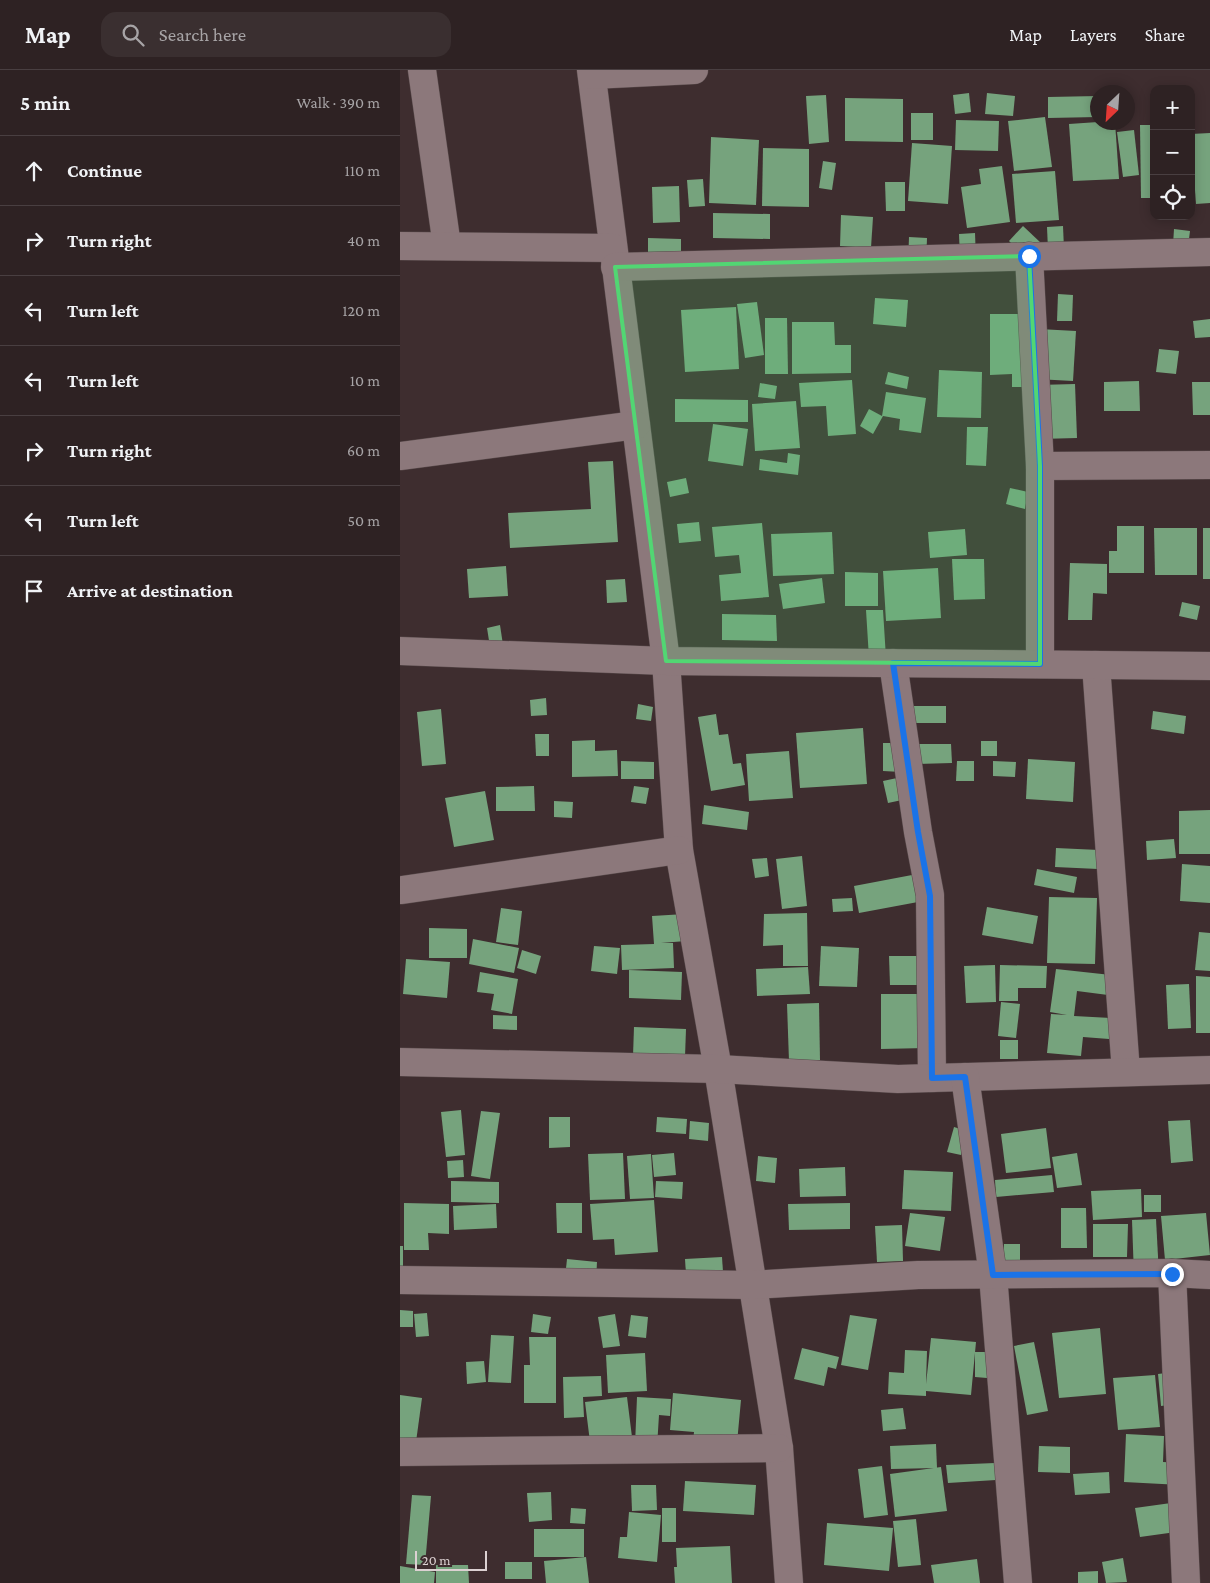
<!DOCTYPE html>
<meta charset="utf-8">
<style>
:root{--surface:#2e2223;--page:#3a2f30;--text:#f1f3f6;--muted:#a7a4a6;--line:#493f41}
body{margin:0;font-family:"Crimson Pro",serif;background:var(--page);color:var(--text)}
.controls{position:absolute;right:15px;top:15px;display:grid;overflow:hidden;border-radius:10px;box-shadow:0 2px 12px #0003}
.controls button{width:45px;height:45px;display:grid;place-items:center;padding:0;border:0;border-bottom:1px solid var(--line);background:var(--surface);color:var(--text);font:25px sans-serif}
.compass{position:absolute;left:690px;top:15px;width:45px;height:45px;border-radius:50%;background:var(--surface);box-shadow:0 2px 12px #0003;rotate:205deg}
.scale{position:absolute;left:15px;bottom:12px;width:72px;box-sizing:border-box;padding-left:5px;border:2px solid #dcd1d2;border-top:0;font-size:14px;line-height:18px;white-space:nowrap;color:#dcd1d2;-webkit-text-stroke:4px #3e2d2f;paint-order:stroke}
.stop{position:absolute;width:15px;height:15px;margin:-11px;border:4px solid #1a73e8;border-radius:50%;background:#fff}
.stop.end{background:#1a73e8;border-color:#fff;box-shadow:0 1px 5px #0008}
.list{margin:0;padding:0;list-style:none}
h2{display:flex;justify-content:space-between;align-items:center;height:65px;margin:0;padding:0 20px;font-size:21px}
h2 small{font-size:16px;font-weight:400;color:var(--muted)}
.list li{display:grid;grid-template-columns:32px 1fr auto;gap:15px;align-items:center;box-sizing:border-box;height:70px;padding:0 20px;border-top:1px solid var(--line)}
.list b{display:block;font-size:19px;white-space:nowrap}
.list em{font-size:16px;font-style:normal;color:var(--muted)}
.icon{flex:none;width:28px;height:28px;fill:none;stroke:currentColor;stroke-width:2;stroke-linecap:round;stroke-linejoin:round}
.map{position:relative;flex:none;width:810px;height:1513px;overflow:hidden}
header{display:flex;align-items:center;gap:30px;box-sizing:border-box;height:70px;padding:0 25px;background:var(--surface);border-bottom:1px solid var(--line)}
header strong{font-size:24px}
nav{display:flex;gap:28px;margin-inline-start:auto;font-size:18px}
.search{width:350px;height:45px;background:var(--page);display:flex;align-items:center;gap:12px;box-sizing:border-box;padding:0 18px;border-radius:15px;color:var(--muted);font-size:19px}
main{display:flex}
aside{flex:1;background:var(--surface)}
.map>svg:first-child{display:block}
</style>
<header>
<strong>Map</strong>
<div class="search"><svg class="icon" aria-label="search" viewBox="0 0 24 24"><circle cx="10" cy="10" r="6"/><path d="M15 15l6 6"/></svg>Search here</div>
<nav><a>Map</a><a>Layers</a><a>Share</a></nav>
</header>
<main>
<aside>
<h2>5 min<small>Walk · 390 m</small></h2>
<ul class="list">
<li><svg class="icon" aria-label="ahead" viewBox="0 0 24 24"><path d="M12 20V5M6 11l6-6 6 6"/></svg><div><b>Continue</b></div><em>110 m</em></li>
<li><svg class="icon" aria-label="right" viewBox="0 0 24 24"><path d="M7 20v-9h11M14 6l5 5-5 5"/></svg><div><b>Turn right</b></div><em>40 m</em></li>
<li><svg class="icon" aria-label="left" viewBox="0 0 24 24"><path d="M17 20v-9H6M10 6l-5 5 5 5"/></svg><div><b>Turn left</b></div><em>120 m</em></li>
<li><svg class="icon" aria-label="left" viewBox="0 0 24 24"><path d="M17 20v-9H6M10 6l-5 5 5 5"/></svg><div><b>Turn left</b></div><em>10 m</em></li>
<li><svg class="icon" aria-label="right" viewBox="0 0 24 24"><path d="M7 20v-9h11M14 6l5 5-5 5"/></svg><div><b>Turn right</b></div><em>60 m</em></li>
<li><svg class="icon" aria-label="left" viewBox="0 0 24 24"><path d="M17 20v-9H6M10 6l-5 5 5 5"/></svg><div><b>Turn left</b></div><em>50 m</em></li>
<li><svg class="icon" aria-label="arrive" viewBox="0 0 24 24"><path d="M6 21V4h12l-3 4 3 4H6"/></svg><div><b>Arrive at destination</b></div></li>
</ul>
</aside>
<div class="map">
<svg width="810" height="1513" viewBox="0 0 810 1513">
<rect width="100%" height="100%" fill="#3e2d2f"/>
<g fill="#76a37d">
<polygon points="569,23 571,42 555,44 553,25"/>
<polygon points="587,23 615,26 613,46 585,44"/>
<polygon points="426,25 429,72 409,74 406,26"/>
<polygon points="698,26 698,47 648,48 648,27"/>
<rect x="728" y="26" width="4" height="21"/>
<polygon points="445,28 503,29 503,72 445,71"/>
<rect x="511" y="43" width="22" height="27"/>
<polygon points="645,47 652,97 614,101 608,51"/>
<polygon points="556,50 599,51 598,81 555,80"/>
<polygon points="698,52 715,52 719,109 673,111 669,54"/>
<polygon points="740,55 754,55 754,128 741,128"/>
<polygon points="734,60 739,105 723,107 717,62"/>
<polygon points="810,63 810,133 796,134 791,64"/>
<polygon points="311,67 359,70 356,135 309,133"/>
<polygon points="512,73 552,76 548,134 508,131"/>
<polygon points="363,78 409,79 409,137 362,136"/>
<polygon points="423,91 436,93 432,120 419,118"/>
<polygon points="602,96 610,152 567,158 561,117 581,114 579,99"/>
<polygon points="655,101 659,150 616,153 612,104"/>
<polygon points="303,109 305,136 289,137 287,110"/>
<polygon points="485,112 505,112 505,141 486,141"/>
<polygon points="279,116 280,152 253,153 252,117"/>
<polygon points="313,143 370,144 370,169 313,168"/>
<polygon points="441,145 473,147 471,178 440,176"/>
<polygon points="623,156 641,173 626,188 609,171"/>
<polygon points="663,156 664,179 648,180 647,157"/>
<polygon points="774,159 790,161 788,177 773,175"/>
<polygon points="575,163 576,190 560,190 559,164"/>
<polygon points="509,167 527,168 526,194 508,193"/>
<polygon points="248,168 281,169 281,184 248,184"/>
<polygon points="658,224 673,225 672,251 657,251"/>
<polygon points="475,228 508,230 506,257 473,254"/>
<polygon points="357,232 364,285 345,288 337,234"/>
<polygon points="336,237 339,299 285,302 281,240"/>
<polygon points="590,244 632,244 632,317 612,317 612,304 590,305"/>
<polygon points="365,248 387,248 388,304 365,304"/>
<polygon points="810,249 810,267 795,268 793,251"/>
<polygon points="392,252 434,252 435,275 451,275 451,303 392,304"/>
<polygon points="639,259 676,261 673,311 636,309"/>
<polygon points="759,279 779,281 776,304 756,302"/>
<polygon points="539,300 582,302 581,348 537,347"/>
<polygon points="488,302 509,307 507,319 485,314"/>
<polygon points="452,310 456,364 428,366 426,336 401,337 399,313"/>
<polygon points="739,311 740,341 704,341 704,312"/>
<polygon points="792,312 810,312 810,345 793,345"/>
<polygon points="360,313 377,316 375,329 358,327"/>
<polygon points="675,314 677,368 640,369 638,315"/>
<polygon points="486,322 526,328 521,363 499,360 500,349 483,346 473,364 460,356 469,339 482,346"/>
<polygon points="275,329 348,330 348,352 275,352"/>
<polygon points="396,331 400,378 355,381 352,334"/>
<polygon points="313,354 348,359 343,396 308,391"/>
<polygon points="567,357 588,357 586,396 566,395"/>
<polygon points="388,383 400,385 398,405 359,400 360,389 387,393"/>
<polygon points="213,391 218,472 110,478 108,443 191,439 188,392"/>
<polygon points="286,408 289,423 270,427 267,412"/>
<polygon points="610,418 628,422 625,439 606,434"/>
<polygon points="299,452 301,471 279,473 277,454"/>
<polygon points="362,453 369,527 321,531 319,505 341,503 339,485 315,487 312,457"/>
<polygon points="717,456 744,456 744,503 709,503 709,481 717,481"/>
<polygon points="754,458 797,458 797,505 755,505"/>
<rect x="803" y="458" width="7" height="51"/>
<polygon points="565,459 567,485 530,488 528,462"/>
<polygon points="432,462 434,504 373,506 371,464"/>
<polygon points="552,489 584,489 585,529 554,530"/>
<polygon points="670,493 707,494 707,524 693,523 692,550 668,550"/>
<polygon points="106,496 108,526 69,528 67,499"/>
<polygon points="538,498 541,548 486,551 483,501"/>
<polygon points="445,502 478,503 478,536 445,536"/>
<polygon points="422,508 425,533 383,539 379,514"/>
<polygon points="225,509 227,532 207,533 206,510"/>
<polygon points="782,532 800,536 797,550 779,546"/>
<polygon points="466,540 483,540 486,588 469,588"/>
<polygon points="322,544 376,545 377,571 322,570"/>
<polygon points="100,555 103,575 90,577 87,558"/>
<polygon points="146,628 147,645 131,646 130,630"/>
<polygon points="238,634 253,637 251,651 236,649"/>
<rect x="512" y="636" width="34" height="17"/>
<polygon points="41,639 46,694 22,696 17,642"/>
<polygon points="753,641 786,646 784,664 751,659"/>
<polygon points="316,644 319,665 328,664 333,694 341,693 345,715 311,721 298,647"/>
<polygon points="463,658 467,714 400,718 396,663"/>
<polygon points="135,664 149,664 149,686 136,686"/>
<polygon points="195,670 195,681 217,680 218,706 172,707 172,671"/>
<rect x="581" y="671" width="16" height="15"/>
<polygon points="483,673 502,673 501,702 483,701"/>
<polygon points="517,674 551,674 552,693 517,694"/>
<polygon points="389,681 393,728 349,731 346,684"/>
<polygon points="628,689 675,692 673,732 626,729"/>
<polygon points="221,691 254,692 254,709 221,709"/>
<polygon points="557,691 574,691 574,711 556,711"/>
<polygon points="593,691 616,692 615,707 593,706"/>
<polygon points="497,708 502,730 488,733 483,711"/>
<polygon points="134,716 135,741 96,741 96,717"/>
<polygon points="234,716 249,718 246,734 231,732"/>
<polygon points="85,721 94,770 54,777 45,728"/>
<polygon points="154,731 173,732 172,748 154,747"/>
<polygon points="304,735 349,742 347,760 302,754"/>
<polygon points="810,740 810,784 779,784 779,741"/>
<polygon points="774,769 776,788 747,790 746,771"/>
<polygon points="656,778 699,780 698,799 655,797"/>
<polygon points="402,786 407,836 382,839 376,789"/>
<polygon points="367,788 369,806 355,808 352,789"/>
<polygon points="782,794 810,796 810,833 780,831"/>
<polygon points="637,799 677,807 674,823 634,815"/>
<polygon points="512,805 518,832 459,843 454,816"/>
<polygon points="649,827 697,828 695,894 647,893"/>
<polygon points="452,828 453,841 433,842 432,829"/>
<polygon points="587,837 638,846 633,874 582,865"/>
<polygon points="101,838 122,841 118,875 96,872"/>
<polygon points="407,843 408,896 383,896 383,875 363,876 364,844"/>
<polygon points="285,844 286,871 261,873 273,873 274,898 222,900 221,875 254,874 252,846"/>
<polygon points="29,858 67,859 67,888 29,888"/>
<polygon points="799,862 810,863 810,901 795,900"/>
<polygon points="73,869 119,878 114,903 69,894"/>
<polygon points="194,876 220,878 217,904 191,901"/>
<polygon points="421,876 459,878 457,917 419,916"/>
<polygon points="122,880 141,886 136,904 117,898"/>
<polygon points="489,886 521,886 522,915 490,915"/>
<polygon points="6,889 50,892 47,928 3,924"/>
<polygon points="595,895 596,932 566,933 564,896"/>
<polygon points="600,895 647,896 646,918 618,918 618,931 599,931"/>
<polygon points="408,897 410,924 357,926 356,899"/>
<polygon points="656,899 711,905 708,925 677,921 674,946 711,948 709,969 683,967 681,986 647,983 651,944 667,945 650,942"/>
<polygon points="229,900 282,902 281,930 229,928"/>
<polygon points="80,902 118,909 112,944 91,940 94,924 77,922"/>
<polygon points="796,906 810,907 810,963 796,963"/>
<polygon points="789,914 791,958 768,959 766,915"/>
<polygon points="481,924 525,924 526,978 481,979"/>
<polygon points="601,932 620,934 616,968 598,966"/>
<polygon points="419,933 420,990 389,991 387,934"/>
<polygon points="93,945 117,946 117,960 93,959"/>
<polygon points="234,957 286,959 285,987 233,986"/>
<rect x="600" y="970" width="18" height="19"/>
<polygon points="61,1040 65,1085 46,1087 41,1042"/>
<polygon points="81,1041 100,1043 90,1109 71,1106"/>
<polygon points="149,1047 170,1047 170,1077 149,1078"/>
<polygon points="257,1047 287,1049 286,1064 256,1062"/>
<polygon points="790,1050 793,1091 771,1093 768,1051"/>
<polygon points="290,1051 309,1053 308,1071 289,1069"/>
<polygon points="554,1057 567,1061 561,1085 547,1082"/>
<polygon points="646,1058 651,1098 606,1103 601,1064"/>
<polygon points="223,1083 225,1129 190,1130 188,1084"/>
<polygon points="274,1083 276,1105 254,1107 252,1085"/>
<polygon points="677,1083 682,1115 657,1118 652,1087"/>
<polygon points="251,1084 254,1128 230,1129 227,1086"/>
<polygon points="358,1086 377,1088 375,1113 356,1111"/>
<polygon points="63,1090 64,1107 48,1108 47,1091"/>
<polygon points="445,1097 446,1126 400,1127 399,1099"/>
<polygon points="504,1100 553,1102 551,1141 502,1139"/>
<polygon points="652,1105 654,1122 596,1127 595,1110"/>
<polygon points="51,1111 99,1112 99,1133 51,1132"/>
<polygon points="256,1111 283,1112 282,1129 255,1127"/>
<polygon points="741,1119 742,1147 693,1150 691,1121"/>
<rect x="744" y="1125" width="17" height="17"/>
<polygon points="254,1130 258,1182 215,1185 214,1169 193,1170 190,1134"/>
<polygon points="4,1133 49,1134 49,1164 28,1163 29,1180 4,1180"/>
<polygon points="156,1133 182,1133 182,1163 157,1163"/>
<polygon points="450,1133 450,1159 389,1160 388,1134"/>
<polygon points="96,1134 97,1158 54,1160 53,1136"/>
<polygon points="661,1138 686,1138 687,1178 661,1178"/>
<polygon points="510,1143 545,1147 540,1181 505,1176"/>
<polygon points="806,1143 810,1185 765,1190 761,1146"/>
<polygon points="756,1149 759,1205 734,1206 732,1150"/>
<polygon points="693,1154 728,1154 727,1187 693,1187"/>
<polygon points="502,1155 503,1191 477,1192 475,1156"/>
<polygon points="604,1174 620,1174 620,1203 603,1203"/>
<rect x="0" y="1176" width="3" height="29"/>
<polygon points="322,1187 323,1202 286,1204 285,1189"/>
<polygon points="167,1189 197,1192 196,1211 165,1208"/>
<polygon points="0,1240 13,1241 13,1257 0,1257"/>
<polygon points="27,1243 29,1266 16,1267 14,1244"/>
<polygon points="133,1244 151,1247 148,1264 131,1262"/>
<polygon points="215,1244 220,1276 203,1278 198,1247"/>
<polygon points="231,1245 248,1247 246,1268 228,1266"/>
<polygon points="450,1245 477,1249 468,1300 441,1295"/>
<polygon points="700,1258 706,1324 659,1328 652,1263"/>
<polygon points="91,1265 114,1266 111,1313 88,1312"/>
<polygon points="129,1267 156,1267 156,1333 124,1333 124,1295 130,1295"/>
<polygon points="531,1268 576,1272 571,1325 526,1321 526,1326 488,1324 489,1302 504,1303 505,1280 527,1281 526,1314"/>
<polygon points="634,1272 648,1341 627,1345 614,1276"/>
<polygon points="402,1278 439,1287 436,1299 428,1297 424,1316 394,1309"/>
<polygon points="575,1282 587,1282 587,1308 575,1307"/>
<polygon points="245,1283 247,1321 208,1323 206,1285"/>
<polygon points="84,1291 86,1312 67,1314 66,1292"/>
<polygon points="774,1302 777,1334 761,1336 758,1304"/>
<polygon points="755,1305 760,1357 718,1360 713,1308"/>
<polygon points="201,1306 202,1326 183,1327 184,1347 164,1348 163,1307"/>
<polygon points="273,1323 341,1330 337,1373 292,1382 294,1362 270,1360"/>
<polygon points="0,1325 22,1328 16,1372 0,1370"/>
<polygon points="227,1327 233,1375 191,1380 185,1332"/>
<polygon points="237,1327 271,1329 270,1346 259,1345 257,1377 235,1375"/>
<polygon points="503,1338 506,1359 483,1361 481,1340"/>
<polygon points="726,1364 764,1366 763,1392 782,1393 781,1415 724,1412"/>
<polygon points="536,1374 537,1398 491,1399 490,1376"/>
<polygon points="639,1376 670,1377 670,1403 638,1402"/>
<polygon points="595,1393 596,1410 548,1413 546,1395"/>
<polygon points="482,1396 488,1445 464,1448 458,1399"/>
<polygon points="541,1397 547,1441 495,1447 490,1404"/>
<polygon points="709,1402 710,1423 675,1425 673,1404"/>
<polygon points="285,1411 356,1415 354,1445 283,1441"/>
<polygon points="231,1415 256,1415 257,1440 232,1441"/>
<polygon points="151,1422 152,1450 129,1452 127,1423"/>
<polygon points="12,1425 31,1426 25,1495 6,1494"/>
<polygon points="771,1433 776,1462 740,1467 735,1438"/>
<polygon points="171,1438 186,1439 185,1454 170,1453"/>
<rect x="262" y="1438" width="14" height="34"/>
<polygon points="229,1442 261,1445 257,1492 218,1488 220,1467 227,1467"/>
<polygon points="516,1449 521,1495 498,1497 493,1451"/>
<polygon points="427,1453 493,1458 489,1501 424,1495"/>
<rect x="134" y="1459" width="50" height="28"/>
<polygon points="330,1476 332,1513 275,1513 274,1497 277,1497 276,1478"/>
<polygon points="186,1487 189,1513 146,1513 144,1491"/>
<polygon points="723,1488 727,1512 706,1513 702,1492"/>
<polygon points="577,1489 580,1513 534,1513 531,1495"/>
<rect x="105" y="1492" width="27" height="17"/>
<polygon points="36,1495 68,1495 69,1513 36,1513"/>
<polygon points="0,1496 35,1502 34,1513 0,1513"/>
<polygon points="698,1501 698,1513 678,1513 678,1502"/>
</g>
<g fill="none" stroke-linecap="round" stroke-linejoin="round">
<defs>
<g id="street">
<polyline points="22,0 47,176"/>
<polyline points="191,0 266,591 279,780 318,999 379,1378 389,1513"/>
<polyline points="192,5 294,0"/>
<polyline points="0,176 213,178"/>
<polyline points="629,186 640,396 640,594"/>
<polyline points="215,197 810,182"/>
<polyline points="0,386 236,355"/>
<polyline points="640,396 810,395"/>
<polyline points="493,593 518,762 530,825 532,1008"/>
<polyline points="696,595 726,1002"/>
<polyline points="2,820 279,780"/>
<polyline points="0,992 318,999 498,1009 810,1000"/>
<polyline points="565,1007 593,1205 618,1513"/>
<polyline points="772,1203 786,1513"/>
<polyline points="0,1210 352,1215 518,1205 772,1203 810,1205"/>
<polyline points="0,1382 379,1378"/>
</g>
<polyline id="secondary" points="0,581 266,591 810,596"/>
</defs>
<use href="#street" stroke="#584a4b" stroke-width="29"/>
<use href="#secondary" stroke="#584a4b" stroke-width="29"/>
<use href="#street" stroke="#8c787b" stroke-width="28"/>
<use href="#secondary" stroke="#8c787b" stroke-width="28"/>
</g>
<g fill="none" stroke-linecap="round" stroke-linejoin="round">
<polyline stroke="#1a73e8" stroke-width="6" points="629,186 640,396 640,594 493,593 518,762 530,826 532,1008 565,1007 593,1205 772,1204"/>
</g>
<path fill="#52d673" fill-opacity="0.2" stroke="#52d673" stroke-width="4" stroke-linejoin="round" d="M629,186L640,396V594L266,591L215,197Z"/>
</svg>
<div class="controls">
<button>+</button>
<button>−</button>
<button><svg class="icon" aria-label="locate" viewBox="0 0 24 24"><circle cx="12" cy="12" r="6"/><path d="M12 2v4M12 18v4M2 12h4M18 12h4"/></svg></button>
</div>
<svg class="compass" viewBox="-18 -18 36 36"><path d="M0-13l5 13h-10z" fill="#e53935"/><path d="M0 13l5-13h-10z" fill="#a7a4a6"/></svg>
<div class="scale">20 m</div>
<div class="stop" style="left:629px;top:186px"></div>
<div class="stop end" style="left:772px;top:1204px"></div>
</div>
</main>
